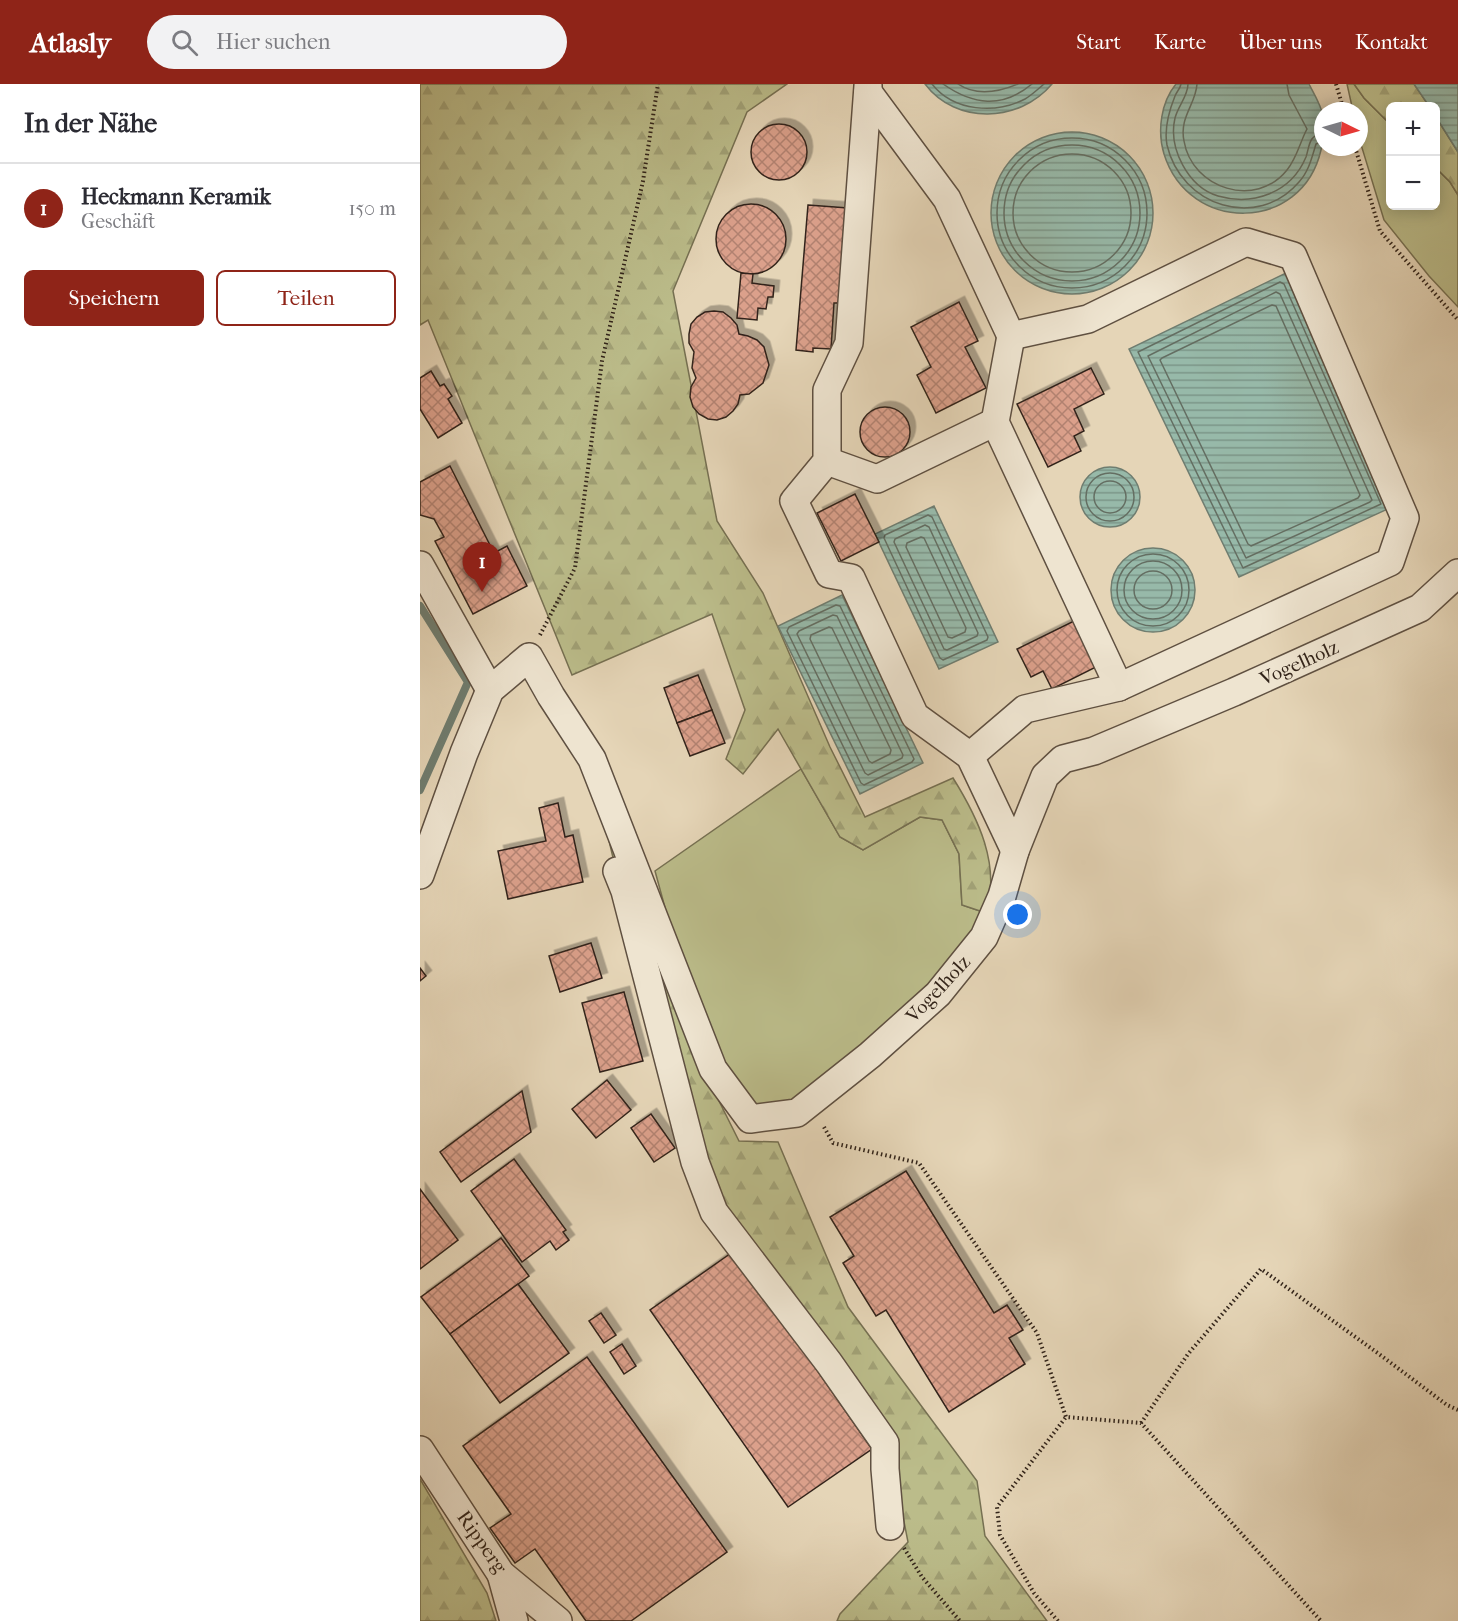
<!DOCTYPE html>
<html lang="de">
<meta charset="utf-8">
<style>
:root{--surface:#fff;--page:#f2f2f3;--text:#2b2b33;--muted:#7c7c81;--line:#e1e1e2;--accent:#8f2418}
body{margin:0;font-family:"IM FELL French Canon",serif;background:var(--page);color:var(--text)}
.controls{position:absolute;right:18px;top:18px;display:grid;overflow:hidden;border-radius:9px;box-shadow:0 3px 15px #0003}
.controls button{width:54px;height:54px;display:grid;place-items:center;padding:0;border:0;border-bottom:2px solid var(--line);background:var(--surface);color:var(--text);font:30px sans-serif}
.compass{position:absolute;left:894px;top:18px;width:54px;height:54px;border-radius:50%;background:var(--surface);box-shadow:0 3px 15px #0003;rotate:95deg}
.you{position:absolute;left:598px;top:831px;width:21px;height:21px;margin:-15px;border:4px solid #fff;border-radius:50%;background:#1a73e8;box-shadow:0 0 0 9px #1a73e833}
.badge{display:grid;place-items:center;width:39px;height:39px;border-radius:50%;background:var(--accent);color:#fff;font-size:20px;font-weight:700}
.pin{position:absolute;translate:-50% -50px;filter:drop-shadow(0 2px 3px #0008)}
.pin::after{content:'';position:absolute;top:32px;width:21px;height:18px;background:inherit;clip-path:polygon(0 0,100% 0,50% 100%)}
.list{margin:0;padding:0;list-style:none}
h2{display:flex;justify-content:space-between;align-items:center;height:78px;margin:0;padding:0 24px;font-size:26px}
h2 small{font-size:20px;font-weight:400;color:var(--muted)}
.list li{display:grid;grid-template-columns:39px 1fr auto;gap:18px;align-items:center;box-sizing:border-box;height:90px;padding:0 24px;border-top:2px solid var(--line)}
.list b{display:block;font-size:22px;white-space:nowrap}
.list p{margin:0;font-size:20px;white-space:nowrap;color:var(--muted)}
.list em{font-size:20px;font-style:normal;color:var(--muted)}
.actions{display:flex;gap:12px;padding:18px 24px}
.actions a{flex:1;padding:14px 0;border:2px solid var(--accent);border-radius:9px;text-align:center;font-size:21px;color:var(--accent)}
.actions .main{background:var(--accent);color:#fff}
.icon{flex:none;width:33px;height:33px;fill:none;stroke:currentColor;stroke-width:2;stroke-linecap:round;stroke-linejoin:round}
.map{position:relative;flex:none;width:1038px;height:1537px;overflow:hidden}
header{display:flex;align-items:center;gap:36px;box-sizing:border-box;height:84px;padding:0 30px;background:var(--accent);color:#fff}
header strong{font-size:28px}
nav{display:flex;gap:33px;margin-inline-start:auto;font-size:21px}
.search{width:420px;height:54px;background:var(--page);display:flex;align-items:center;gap:15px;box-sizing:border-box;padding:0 21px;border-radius:33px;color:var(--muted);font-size:22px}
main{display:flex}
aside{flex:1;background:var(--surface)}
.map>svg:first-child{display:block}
</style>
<header>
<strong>Atlasly</strong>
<div class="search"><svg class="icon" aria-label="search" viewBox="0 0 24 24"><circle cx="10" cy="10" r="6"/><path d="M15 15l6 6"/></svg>Hier suchen</div>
<nav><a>Start</a><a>Karte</a><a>Über uns</a><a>Kontakt</a></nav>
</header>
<main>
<aside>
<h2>In der Nähe<small></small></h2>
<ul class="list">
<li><span class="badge">1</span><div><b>Heckmann Keramik</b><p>Geschäft</p></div><em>150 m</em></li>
</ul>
<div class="actions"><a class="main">Speichern</a><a>Teilen</a></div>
</aside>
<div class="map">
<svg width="1038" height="1537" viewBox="0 0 1038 1537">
<defs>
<pattern id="forest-firs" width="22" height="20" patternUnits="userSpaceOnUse" patternTransform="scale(1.5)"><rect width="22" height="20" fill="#bbbc8a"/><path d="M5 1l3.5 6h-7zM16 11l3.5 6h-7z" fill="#a1a176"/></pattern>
<pattern id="water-rules" width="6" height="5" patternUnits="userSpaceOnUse" patternTransform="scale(1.5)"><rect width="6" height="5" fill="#97b9a9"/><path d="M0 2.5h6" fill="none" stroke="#7c9689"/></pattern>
<pattern id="building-cross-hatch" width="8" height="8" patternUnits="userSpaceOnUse" patternTransform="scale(1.5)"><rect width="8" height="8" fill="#dba08b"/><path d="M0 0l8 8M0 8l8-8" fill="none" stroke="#b28271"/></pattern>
<filter id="shadow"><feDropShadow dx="5.5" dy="-5.5" stdDeviation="0" flood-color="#0004"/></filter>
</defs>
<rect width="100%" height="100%" fill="#e5d5b7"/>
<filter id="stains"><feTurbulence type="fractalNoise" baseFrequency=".00333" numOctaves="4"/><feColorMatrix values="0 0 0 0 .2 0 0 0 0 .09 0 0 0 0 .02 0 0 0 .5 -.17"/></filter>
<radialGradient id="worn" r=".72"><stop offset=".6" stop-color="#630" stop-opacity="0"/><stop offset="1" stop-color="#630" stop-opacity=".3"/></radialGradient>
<g fill="#bbbc8a" stroke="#767052" stroke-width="1.5">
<polygon points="927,0 934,0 944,14 970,40 970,122 1016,122 1016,84 1030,98 1038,111 1038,223 1009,192 964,136 939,54 939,27 933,27"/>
<polygon points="381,685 420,753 443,766 500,733 522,736 539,770 542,821 566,829 544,865 474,934 384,1011 360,1024 333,1022 309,991 268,908 235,787"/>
</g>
<g fill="url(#forest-firs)" stroke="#767052" stroke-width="1.5">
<path d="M0,0H367L327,28L253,207L297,437L343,509L410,663L445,733L533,694C558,734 581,781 566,829L542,821L539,770L522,736L500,733L443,766L420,753L358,645L323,690L306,675L325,626L292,530L152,591L8,236L0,241Z"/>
<polygon points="934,0 994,0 1009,22 970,22 970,40 944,14"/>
<polygon points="1016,33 1038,68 1038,111 1030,98 1016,84"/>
<polygon points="177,705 283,985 319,1057 358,1058 428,1223 557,1397 565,1452 627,1537 417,1537 420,1530 488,1458 469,1361 299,1120 235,954"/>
<polygon points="0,1395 67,1509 76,1537 0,1537"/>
</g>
<g fill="url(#water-rules)" stroke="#6f7d70" stroke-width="1.5">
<path d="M505,0H632C599,39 536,41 505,0Z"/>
<path d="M756,0H889C893,8 898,16 901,25C905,37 904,53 901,66C882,149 769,150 744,70C737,47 741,18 756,0Z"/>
<polygon points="994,0 1038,0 1038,68 1016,33 1016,22 1009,22"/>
<circle cx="652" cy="129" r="81"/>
<polygon points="866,189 970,424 819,493 709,265"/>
<circle cx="690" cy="413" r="30"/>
<polygon points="514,422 578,558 519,585 455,450"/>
<circle cx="733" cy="506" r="42"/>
<polygon points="422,511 503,679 440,710 358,542"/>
</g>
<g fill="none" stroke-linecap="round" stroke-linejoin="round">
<g stroke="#646e62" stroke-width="1.5">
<path d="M512,0C534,28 576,30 605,15C612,11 618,5 624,0"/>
<path d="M523,0C553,21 582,25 612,0"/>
<path d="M538,0C557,13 579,8 598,0"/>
<path d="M761,0C760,5 757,7 755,12C749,27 744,45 747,61C761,122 837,147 879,98C889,87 892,73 896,60L903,57"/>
<path d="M768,0C768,12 758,22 755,34C748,64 768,103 798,112C833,122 871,109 886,73C890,61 888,52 903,49"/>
<path d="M777,0C776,20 759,33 764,57C772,105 836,125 867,86C877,74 880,58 887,45L869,11L867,0"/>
<circle cx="652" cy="129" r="75"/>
<circle cx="652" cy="129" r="68"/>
<circle cx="652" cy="129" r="59"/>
<polygon points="860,198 864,200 961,420 823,484 718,268"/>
<polygon points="856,208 860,210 952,416 950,418 826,474 728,272"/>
<polygon points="852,221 856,222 940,411 938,414 831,462 828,460 740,276 742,274"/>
<circle cx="690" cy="413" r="24"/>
<circle cx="690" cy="413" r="16"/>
<polygon points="508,431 512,433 568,553 567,556 523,576 520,574 464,454 465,451"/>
<polygon points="505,441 509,443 558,549 557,552 527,566 524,565 474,458 475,455"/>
<polygon points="501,453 504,454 546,544 545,548 532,554 528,553 486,463 487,459"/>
<circle cx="733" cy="506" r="36"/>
<circle cx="733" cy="506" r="29"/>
<circle cx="733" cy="506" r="19"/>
<polygon points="416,521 420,522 494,675 492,678 444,701 441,699 367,547 369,543"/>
<polygon points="413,531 417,532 483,671 482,674 448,691 445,689 377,550 379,547"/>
<polygon points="409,543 412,544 471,666 470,670 452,679 449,677 390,555 391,551"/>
</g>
<polyline stroke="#6f7d70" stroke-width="8" points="0,522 48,598 0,706"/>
</g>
<g fill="url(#building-cross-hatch)" stroke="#32241a" stroke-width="1.5" filter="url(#shadow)">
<circle cx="359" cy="68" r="28"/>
<circle cx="331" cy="155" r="35"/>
<polygon points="388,121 428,124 420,219 414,219 411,265 393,264 393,268 376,266"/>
<polygon points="321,189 333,190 332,199 354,202 353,213 348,213 346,225 338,224 337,236 317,234"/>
<polygon points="539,218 558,257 545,263 566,304 516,329 497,291 511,283 491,243"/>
<polygon points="294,227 303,228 311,234 317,241 319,250 328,252 337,256 344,263 349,281 343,299 329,310 320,311 318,320 313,327 306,333 297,336 288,335 279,330 273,323 270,313 271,303 276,294 272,284 274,268 269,259 269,250 271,240 277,233 285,228"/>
<polygon points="671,284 684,310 654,325 664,347 654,352 661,367 628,383 597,320"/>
<polygon points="11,287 20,302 24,300 32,312 28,315 42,339 18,354 0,325 0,294"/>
<circle cx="465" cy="348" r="25"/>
<polygon points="30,382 74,469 87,462 107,502 53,530 15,457 24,453 14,435 0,431 0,398"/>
<polygon points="435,410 459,458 421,477 397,429"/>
<polygon points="656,536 678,582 632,605 623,587 611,593 597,565"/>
<polygon points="278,591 292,626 257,639 244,604"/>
<polygon points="292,626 305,659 270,672 257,639"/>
<polygon points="138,719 145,753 153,751 163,798 88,815 78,767 126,757 119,724"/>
<polygon points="171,859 182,894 140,908 129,872"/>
<polygon points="0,884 6,892 0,897"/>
<polygon points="204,908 223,977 180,988 162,919"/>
<polygon points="187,996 211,1026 176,1054 152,1025"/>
<polygon points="102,1007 111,1048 41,1098 20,1068"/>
<polygon points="231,1030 255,1064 234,1078 211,1044"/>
<polygon points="94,1075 146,1146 143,1148 149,1156 136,1166 130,1157 102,1178 51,1107"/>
<polygon points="486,1087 574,1229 587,1221 603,1246 589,1254 605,1280 529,1328 466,1226 456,1232 423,1179 434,1172 410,1133"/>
<polygon points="0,1105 38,1156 0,1185"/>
<polygon points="81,1154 109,1192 30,1250 1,1213"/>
<polygon points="314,1167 452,1365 368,1423 230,1226"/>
<polygon points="98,1200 149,1269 80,1319 30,1250"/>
<polygon points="181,1229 196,1251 184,1259 169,1237"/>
<polygon points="202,1260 216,1282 204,1290 190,1268"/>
<polygon points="167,1273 307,1468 211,1537 166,1537 115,1465 95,1479 70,1444 91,1430 43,1362"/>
</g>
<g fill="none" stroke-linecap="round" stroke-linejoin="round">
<defs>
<g id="minor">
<polyline points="448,2 429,259 407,306 407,377 374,417 409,490 431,494 495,632 550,672 595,767"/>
<polyline points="448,8 527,115 591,252 668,235 826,158 873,172 985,434 970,478 699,603 605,625 550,672"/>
<polyline points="591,252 575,338 699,603"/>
<polyline points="407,377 457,395 575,338"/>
<polyline points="0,481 70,606"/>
<polyline points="197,787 205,807 275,1078 294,1128 409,1279 465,1359 465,1385 470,1442"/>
<polyline points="0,791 44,669 70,606 109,573 131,612 172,675 293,985 330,1035 377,1029 450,971 518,910 564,853 582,812 595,767 625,692 643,675 674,667 814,608 1000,524 1038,489"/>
<polyline points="0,1366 81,1490 138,1537"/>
<polyline points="81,1490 94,1537"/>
</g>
</defs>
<use href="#minor" stroke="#5f5041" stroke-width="30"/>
<g stroke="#32241a" stroke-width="4" stroke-dasharray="1.5 3" stroke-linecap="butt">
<polyline points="916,0 924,27"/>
<polyline points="935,63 960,147 1038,236"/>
<polyline points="120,551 155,484 182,277 223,97 238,0"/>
<polyline points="404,1043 413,1059 499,1079 617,1249 646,1333 721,1339 901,1537"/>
<polyline points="721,1339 768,1270 841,1185 959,1270 1027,1321 1038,1326"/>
<polyline points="484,1464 502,1493 540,1537"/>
<polyline points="638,1537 614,1509 580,1451 577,1423 646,1333"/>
</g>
<use href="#minor" stroke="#eee4d0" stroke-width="27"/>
</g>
<g text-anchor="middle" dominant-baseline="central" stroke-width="5" stroke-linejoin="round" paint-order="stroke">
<g font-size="20" fill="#32241a" stroke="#eee4d0">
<text transform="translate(879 579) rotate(-24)">Vogelholz</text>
<text transform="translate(518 905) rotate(-47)">Vogelholz</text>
<text transform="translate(62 1458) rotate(55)">Ripperg</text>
</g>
</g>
<rect width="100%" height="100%" filter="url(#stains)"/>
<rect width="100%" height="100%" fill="url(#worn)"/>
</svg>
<div class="controls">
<button>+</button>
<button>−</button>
</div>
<svg class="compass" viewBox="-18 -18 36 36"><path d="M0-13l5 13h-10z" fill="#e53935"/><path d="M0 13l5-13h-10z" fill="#7c7c81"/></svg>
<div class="you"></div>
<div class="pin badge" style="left:62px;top:508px">1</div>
</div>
</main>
